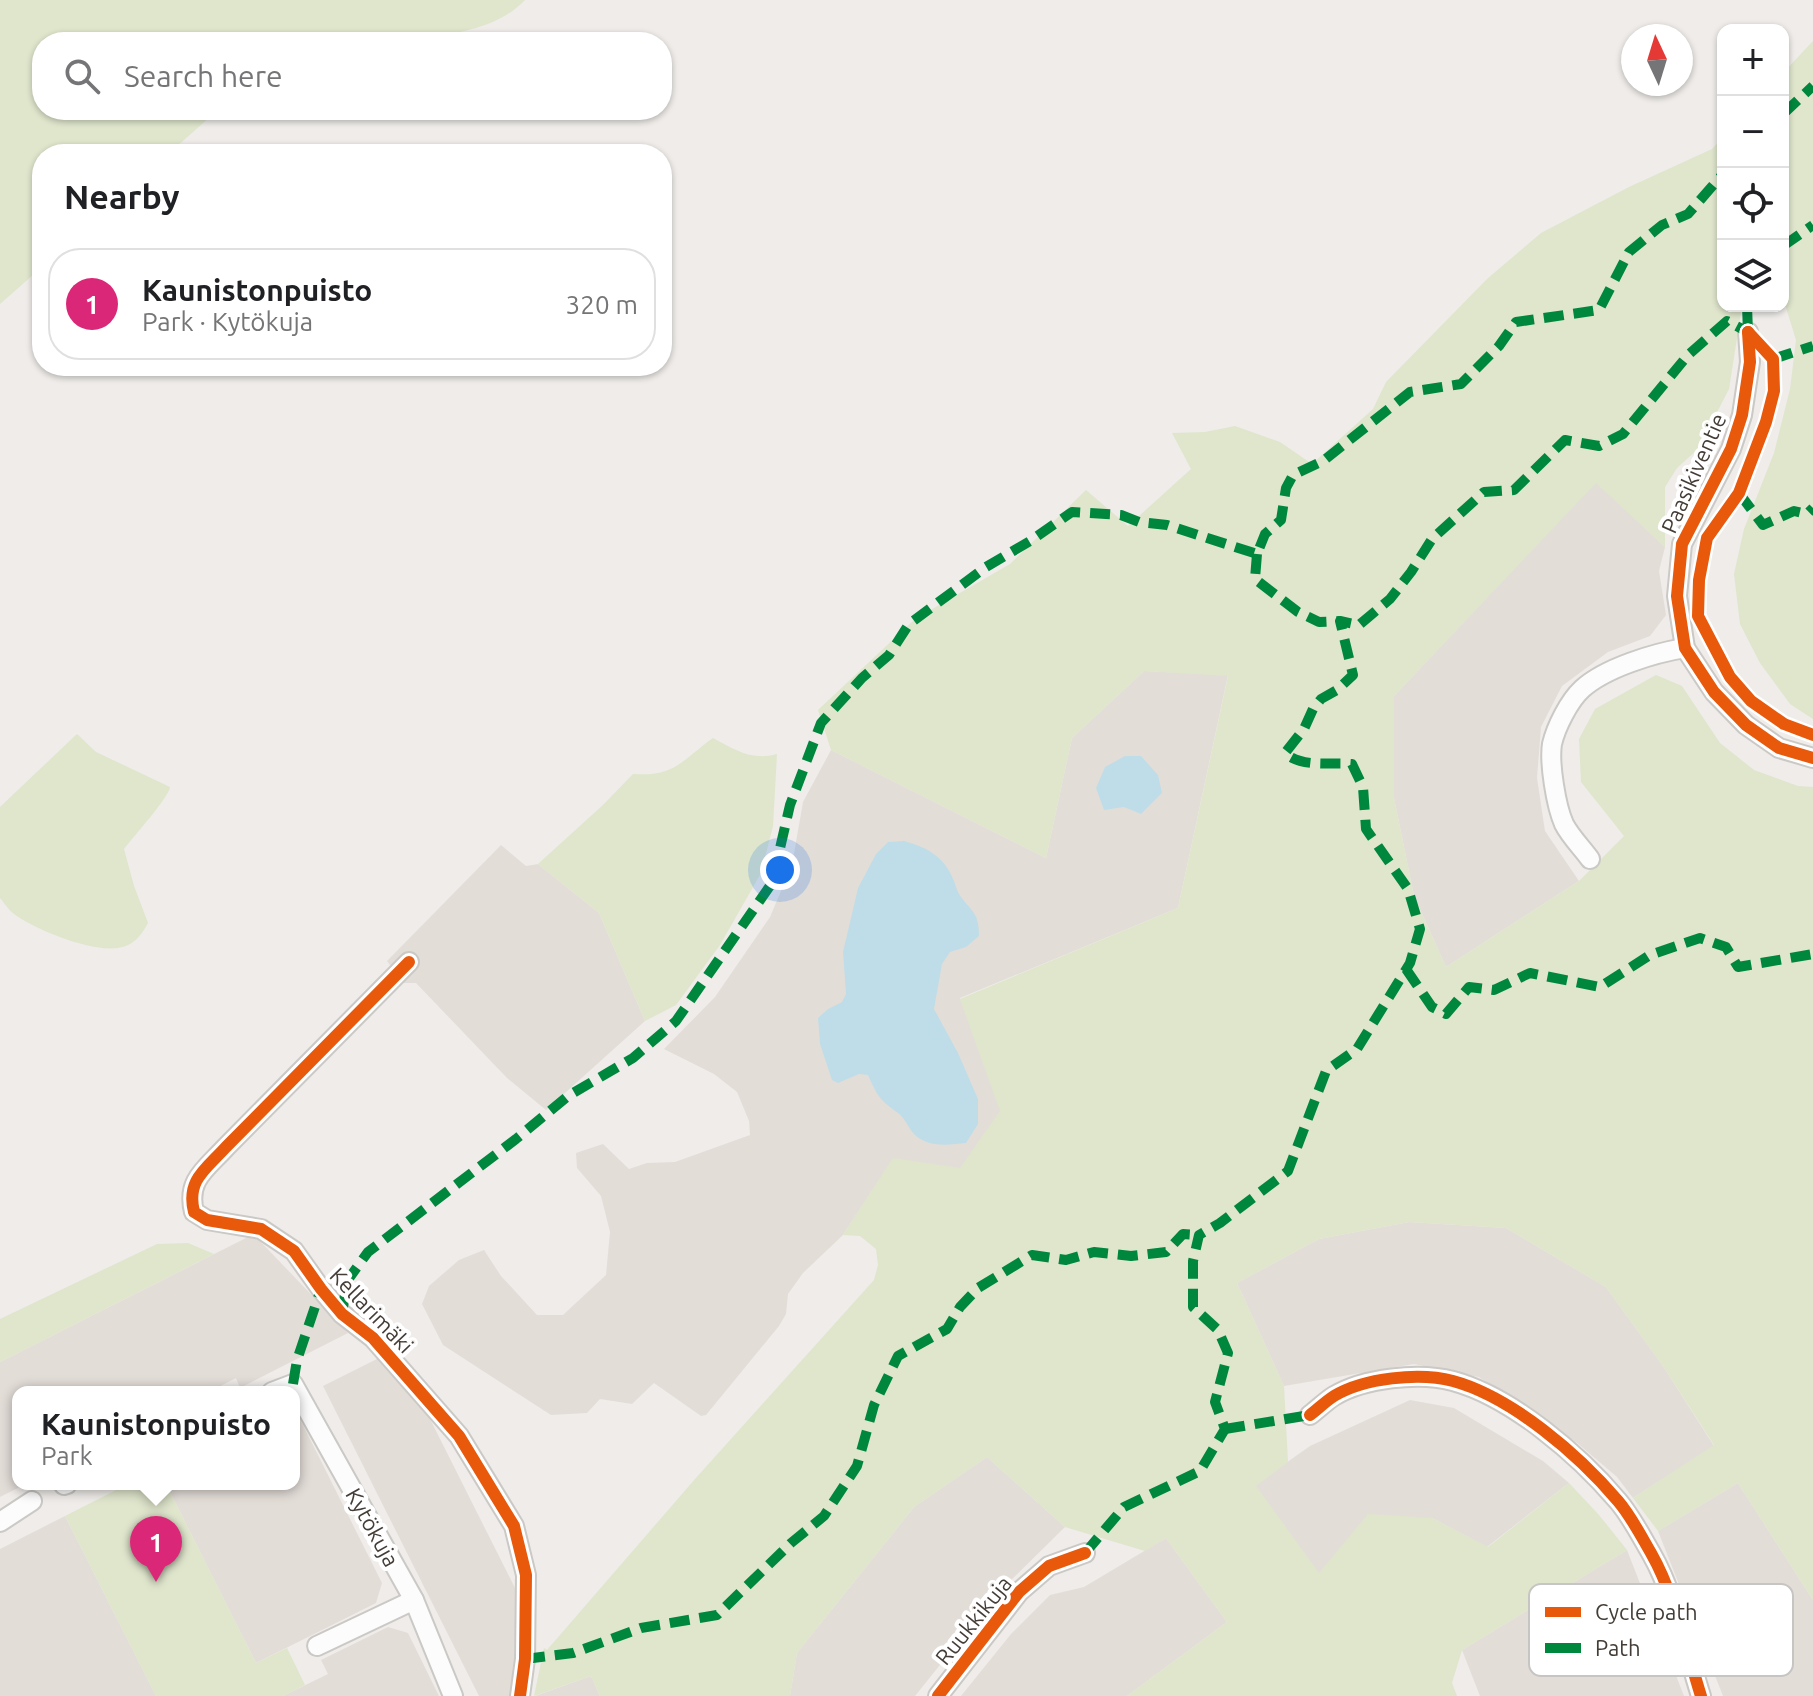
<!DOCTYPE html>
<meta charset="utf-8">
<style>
:root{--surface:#fff;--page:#f2f2f2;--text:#202124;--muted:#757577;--line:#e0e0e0;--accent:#db2777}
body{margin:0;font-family:Ubuntu,sans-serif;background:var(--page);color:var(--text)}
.controls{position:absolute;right:24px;top:24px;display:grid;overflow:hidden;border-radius:16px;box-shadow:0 2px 6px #0004}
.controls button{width:72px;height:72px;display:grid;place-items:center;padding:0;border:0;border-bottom:2px solid var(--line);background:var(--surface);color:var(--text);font:40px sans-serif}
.compass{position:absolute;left:1621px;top:24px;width:72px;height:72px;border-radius:50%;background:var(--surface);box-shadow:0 2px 6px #0004;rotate:356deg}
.you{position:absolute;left:780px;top:870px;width:28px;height:28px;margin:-20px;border:6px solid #fff;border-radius:50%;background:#1a73e8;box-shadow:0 0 0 12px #1a73e833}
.badge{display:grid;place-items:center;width:52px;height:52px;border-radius:50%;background:var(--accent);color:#fff;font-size:26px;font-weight:700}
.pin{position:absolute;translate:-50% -66px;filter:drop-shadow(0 2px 4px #0008)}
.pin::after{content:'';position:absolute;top:42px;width:28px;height:24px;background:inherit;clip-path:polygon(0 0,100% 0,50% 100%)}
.popup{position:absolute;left:12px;top:1386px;width:288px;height:104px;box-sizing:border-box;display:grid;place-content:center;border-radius:16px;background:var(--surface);filter:drop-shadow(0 2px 6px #0005);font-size:26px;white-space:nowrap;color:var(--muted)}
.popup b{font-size:30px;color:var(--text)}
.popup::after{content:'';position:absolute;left:50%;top:100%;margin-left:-16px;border:16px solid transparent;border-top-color:var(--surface)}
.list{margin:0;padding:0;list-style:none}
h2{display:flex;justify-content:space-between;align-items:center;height:104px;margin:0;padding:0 32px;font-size:34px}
h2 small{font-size:26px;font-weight:400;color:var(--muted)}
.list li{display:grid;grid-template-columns:52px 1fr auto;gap:24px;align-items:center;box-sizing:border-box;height:112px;margin:0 16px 16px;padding:0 16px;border:2px solid var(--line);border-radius:32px}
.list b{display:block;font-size:30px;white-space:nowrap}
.list p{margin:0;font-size:26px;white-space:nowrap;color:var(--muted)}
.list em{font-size:26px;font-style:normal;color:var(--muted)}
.icon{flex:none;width:44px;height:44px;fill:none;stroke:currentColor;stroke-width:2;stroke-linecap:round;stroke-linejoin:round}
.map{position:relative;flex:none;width:1813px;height:1696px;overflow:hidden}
.search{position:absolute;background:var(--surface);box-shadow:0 2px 6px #0004;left:32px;top:32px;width:640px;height:88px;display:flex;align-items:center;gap:20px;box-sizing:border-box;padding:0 28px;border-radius:32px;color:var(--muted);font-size:30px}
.panel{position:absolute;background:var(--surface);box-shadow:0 2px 6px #0004;left:32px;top:144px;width:640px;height:232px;border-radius:32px}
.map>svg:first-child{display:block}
</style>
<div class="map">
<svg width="1813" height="1696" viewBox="0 0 1813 1696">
<rect width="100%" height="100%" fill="#efece9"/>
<g fill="#e3ddd8">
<polygon points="1596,482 1665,547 1659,571 1666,615 1650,636 1608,652 1562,686 1541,727 1537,778 1545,831 1579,881 1446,967 1414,896 1394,798 1394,696"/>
<polygon points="1144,671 1228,675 1178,908 960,998 1001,1111 960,1169 893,1159 843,1235 803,1273 788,1294 786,1314 779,1326 706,1415 701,1416 654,1383 632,1404 600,1399 587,1413 551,1415 443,1345 422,1304 429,1286 459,1260 484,1250 501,1276 537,1315 563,1315 606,1275 610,1232 601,1196 577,1168 576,1153 603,1144 629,1169 647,1163 675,1162 750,1135 749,1121 737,1092 714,1074 664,1049 715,997 770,917 792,865 803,802 831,750 1046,858 1072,738"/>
<polygon points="501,845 526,866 538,864 599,913 645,1021 546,1110 507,1078 416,983 403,983 387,961"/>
<polygon points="1409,1222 1506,1228 1606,1287 1663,1366 1714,1446 1633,1498 1617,1477 1576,1442 1479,1377 1414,1364 1284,1386 1237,1283 1319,1239"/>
<polygon points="248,1237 258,1239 348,1333 240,1388 236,1378 209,1392 18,1392 18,1484 26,1484 0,1497 0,1362"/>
<polygon points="385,1355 426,1411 516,1590 513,1696 479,1696 323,1386"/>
<polygon points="1410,1400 1454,1408 1543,1461 1569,1483 1487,1547 1432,1518 1319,1574 1255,1485 1310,1446"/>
<polygon points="294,1414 298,1415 382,1583 376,1603 256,1663 166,1484 294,1484"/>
<polygon points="987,1457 1065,1527 997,1594 915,1696 790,1696 797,1653 914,1507"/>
<polygon points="1738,1483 1813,1600 1813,1696 1723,1696 1658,1531"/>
<polygon points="65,1516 156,1696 0,1696 0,1549"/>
<polygon points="1166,1538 1227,1622 1127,1696 961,1696 1011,1634 1050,1595 1084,1587"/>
<polygon points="1627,1550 1684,1696 1480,1696 1462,1650"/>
<polygon points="388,1627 408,1633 439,1696 283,1696 328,1674 321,1660"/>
<polygon points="591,1676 600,1696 535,1696"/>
</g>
<g fill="#dfe6cc">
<path d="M0,0H525C494,32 452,32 410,42H42V110H218L168,154H42V267L0,304Z"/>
<polygon points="1813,41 1813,719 1790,704 1760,663 1740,624 1734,574 1744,529 1774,453 1790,389 1796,340 1783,298 1783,73"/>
<polygon points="1723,137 1723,306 1742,306 1729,389 1698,449 1677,468 1665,487 1665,547 1596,483 1394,696 1394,798 1414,896 1446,967 1579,881 1624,836 1581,782 1579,739 1595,709 1656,675 1682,686 1720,743 1754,770 1798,786 1813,787 1813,1600 1738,1483 1658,1531 1633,1498 1714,1445 1663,1366 1606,1287 1506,1228 1409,1222 1319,1239 1237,1283 1284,1386 1288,1462 1256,1486 1319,1573 1368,1514 1432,1518 1488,1547 1569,1483 1599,1515 1627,1550 1462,1650 1452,1683 1457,1696 1127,1696 1227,1622 1166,1538 1145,1551 1065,1527 987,1457 914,1507 797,1653 790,1696 600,1696 591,1676 534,1696 544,1648 547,1650 695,1479 874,1280 878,1265 876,1249 860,1236 843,1235 893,1158 960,1168 1000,1111 960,999 1178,908 1228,676 1144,671 1072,738 1046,858 831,750 818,710 915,619 1010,564 1086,490 1128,526 1191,469 1172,433 1205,432 1235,426 1280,442 1312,464 1373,409 1386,382 1487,279 1541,233 1629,187 1712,149"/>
<path d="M77,734L96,752L170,787C169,797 134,836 124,849L134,886L148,923C143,932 138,940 128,945C103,958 39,931 17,916C10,912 5,904 0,898V807Z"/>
<path d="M713,738C735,750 752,761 777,754L773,826L761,873L720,945L676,1005L645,1021L599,913L538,864L603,805L633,774C675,777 681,761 713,738Z"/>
<polygon points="188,1243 214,1254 0,1362 0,1319 157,1244"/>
<polygon points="128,1484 166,1484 256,1663 287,1648 305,1685 283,1696 156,1696 65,1516"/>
</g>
<g fill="#bfdde8">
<polygon points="1125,756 1141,756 1158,775 1162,793 1141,814 1124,807 1104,810 1096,788 1105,767"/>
<path d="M904,841C926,847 944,856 953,879C956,885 957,892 961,897C973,913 979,913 979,936L966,947L950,952L942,964L934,1009L958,1053L978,1099V1124L966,1143C948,1145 927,1148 913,1133C908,1127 905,1118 898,1113C879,1099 878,1097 868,1075L859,1074L838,1083L832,1080L820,1044L818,1018L828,1009L842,1002L846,994L843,952L858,888L876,854L888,842Z"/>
</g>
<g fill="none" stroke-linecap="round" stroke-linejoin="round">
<defs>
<g id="minor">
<polyline points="1748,332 1750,362 1742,415 1731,449 1682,544 1677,596 1685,648 1714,692 1746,725 1779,748 1813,758"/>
<path d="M1590,859C1582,848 1570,836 1564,824C1556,806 1549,763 1552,744C1556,727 1569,701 1582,689C1605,668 1654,653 1685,648"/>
<path d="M409,962L226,1147C206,1169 186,1180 194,1212L207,1220L261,1229L294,1251L321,1289L342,1314L373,1338L459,1436L514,1526L526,1575L525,1659L520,1696"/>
<polyline points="272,1392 293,1384 414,1600 453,1696"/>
<path d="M1310,1415C1318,1409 1326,1401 1334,1396C1364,1378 1419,1372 1453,1381C1512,1397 1579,1455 1618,1501C1631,1516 1641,1536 1651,1553C1675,1595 1686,1649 1701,1696"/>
<polyline points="64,1485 67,1484"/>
<polyline points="0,1522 32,1501"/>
<polyline points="317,1646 414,1600"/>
<polyline points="938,1696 1019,1592 1049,1566 1085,1553"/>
</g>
</defs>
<use href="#minor" stroke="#cbc9c6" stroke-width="22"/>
<use href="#minor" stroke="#fdfcfc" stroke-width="18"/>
<g stroke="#00873e" stroke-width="10" stroke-dasharray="20 10" stroke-linecap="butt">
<polyline points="1783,114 1813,86"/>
<polyline points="1783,246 1813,225"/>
<polyline points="1747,306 1748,332"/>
<polyline points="1773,359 1813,346"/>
<polyline points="1739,493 1763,525 1794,511 1807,514 1813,508"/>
<polyline points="1257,554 1255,579 1298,612 1319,622 1340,621"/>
<polyline points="1406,969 1432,1007 1446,1014 1469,987 1494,990 1530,973 1600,987 1650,955 1700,938 1726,947 1738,967 1813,954"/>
<polyline points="342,1314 347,1281 368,1252 516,1139 568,1096 633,1058 676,1021 772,883 790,805 821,723 862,678 889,655 909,624 986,567 1030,541 1072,512 1121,515 1139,522 1167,525 1257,554 1265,534 1281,520 1286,488 1293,475 1323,461 1410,392 1461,384 1499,346 1516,322 1599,310 1629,252 1662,225 1688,214 1722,175"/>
<polyline points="293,1384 297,1360 321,1289"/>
<polyline points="1225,1429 1310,1415"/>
<path d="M1085,1553L1124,1507L1200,1471L1225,1429L1215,1402L1228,1353L1218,1330L1193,1307V1261L1199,1235L1220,1223L1288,1171L1326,1071L1357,1049L1410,963L1420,929L1408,889L1366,829L1363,787L1352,764C1329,762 1302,768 1285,753L1304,729L1313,709L1321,699L1337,690L1353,675L1340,621L1359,625L1390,599L1411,572L1432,539L1484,492L1514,490L1565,440L1599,446L1623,434L1688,355L1727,321L1748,332"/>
<polyline points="525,1659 573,1653 641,1628 717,1615 791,1543 824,1516 857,1466 874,1405 898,1356 947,1329 960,1307 978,1288 1032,1255 1066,1260 1094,1252 1131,1256 1166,1252 1183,1234 1199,1235"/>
</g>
<defs>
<g id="cycleway">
<polyline points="1748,332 1750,362 1742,415 1731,449 1682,544 1677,596 1685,648 1714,692 1746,725 1779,748 1813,758"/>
<polyline points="1748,332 1773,359 1774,391 1766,422 1739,493 1707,538 1699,580 1698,616 1730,677 1751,701 1784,724 1813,735"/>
<path d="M409,962L226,1147C206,1169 186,1180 194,1212L207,1220L261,1229L294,1251L321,1289L342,1314L373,1338L459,1436L514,1526L526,1575L525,1659L520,1696"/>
<path d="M1310,1415C1318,1409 1326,1401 1334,1396C1364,1378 1419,1372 1453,1381C1512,1397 1579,1455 1618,1501C1631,1516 1641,1536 1651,1553C1675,1595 1686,1649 1701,1696"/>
<polyline points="938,1696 1019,1592 1049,1566 1085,1553"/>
</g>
</defs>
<use href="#cycleway" stroke="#fff" stroke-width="17"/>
<use href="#cycleway" stroke="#e8590c" stroke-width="12"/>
</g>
<g text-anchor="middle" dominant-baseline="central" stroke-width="8" stroke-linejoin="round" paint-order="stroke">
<g font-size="22" fill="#443d37" stroke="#fff">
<text transform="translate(1693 473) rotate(-66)">Paasikiventie</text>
<text transform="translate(372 1310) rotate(46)">Kellarimäki</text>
<text transform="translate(373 1527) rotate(61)">Kytökuja</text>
<text transform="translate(973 1620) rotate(-51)">Ruukkikuja</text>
</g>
</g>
<rect x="1529" y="1584" width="264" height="92" rx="12" fill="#fff" stroke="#c7c5c3" stroke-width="2"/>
<rect x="1545" y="1607" width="36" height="10" fill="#e8590c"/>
<rect x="1545" y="1643" width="36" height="10" fill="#00873e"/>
<g font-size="22" fill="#443d37">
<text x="1595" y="1620">Cycle path</text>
<text x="1595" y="1656">Path</text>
</g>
</svg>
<div class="controls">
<button>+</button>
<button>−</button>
<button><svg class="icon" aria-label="locate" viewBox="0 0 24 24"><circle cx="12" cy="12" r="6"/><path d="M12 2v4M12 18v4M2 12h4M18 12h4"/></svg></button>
<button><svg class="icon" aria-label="layers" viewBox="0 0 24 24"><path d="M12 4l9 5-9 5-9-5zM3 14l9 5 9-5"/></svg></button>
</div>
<svg class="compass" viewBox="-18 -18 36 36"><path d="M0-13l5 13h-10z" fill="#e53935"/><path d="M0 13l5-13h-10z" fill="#757577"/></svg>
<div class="you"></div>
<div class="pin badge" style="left:156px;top:1582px">1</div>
<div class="popup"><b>Kaunistonpuisto</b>Park</div>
<div class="search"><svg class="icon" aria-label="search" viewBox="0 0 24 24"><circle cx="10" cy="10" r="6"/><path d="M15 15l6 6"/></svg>Search here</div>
<section class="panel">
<h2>Nearby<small></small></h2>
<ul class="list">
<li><span class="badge">1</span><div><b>Kaunistonpuisto</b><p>Park · Kytökuja</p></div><em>320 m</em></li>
</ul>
</section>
</div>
